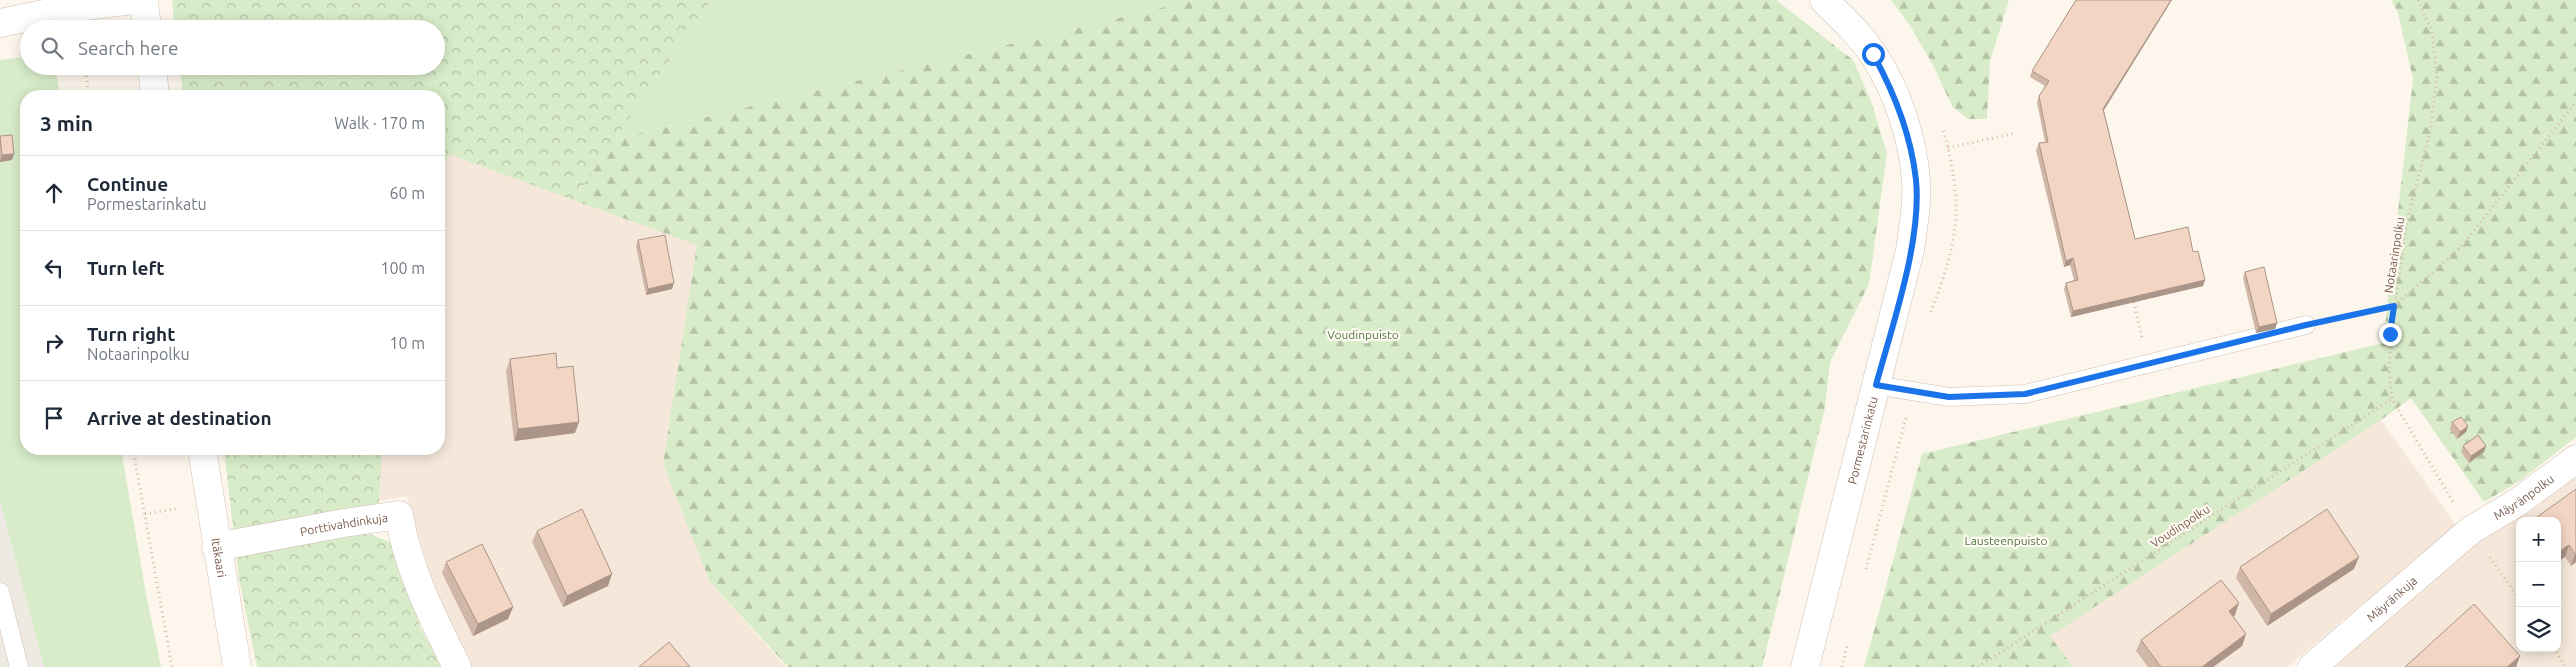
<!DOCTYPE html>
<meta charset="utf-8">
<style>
:root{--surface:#fff;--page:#f6f6f7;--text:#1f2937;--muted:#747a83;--line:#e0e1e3}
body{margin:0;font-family:Ubuntu,sans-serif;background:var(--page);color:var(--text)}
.controls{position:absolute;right:15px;bottom:15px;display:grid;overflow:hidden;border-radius:10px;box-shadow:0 2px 12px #0003}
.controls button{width:45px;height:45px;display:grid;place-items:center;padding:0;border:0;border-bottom:1px solid var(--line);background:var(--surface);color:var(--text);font:25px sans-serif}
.stop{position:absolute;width:15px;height:15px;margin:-11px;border:4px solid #1a73e8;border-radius:50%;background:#fff}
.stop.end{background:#1a73e8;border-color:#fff;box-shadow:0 1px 5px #0008}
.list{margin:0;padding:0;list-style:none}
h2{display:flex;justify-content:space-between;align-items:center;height:65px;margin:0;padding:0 20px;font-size:21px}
h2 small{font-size:16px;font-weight:400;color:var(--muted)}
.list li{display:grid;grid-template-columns:32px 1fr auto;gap:15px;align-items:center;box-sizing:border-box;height:75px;padding:0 20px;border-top:1px solid var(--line)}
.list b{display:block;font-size:19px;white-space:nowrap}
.list p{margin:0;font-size:16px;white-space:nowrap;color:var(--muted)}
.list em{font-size:16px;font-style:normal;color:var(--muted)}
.icon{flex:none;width:28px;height:28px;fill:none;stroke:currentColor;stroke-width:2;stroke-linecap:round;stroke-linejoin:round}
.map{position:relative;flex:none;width:2576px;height:667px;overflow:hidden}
.search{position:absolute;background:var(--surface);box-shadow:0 2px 12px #0003;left:20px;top:20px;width:425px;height:55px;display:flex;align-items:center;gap:12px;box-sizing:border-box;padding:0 18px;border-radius:28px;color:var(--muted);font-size:19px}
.panel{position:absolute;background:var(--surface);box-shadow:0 2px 12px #0003;left:20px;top:90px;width:425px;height:365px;border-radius:20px}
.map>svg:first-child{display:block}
</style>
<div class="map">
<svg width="2576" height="667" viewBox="0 0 2576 667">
<defs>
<pattern id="forest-firs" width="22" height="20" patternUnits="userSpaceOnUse" patternTransform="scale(1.25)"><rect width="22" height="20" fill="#d8ecc9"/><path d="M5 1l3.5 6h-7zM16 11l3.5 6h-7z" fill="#b4c2a5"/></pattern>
<pattern id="park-crowns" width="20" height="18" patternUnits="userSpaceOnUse" patternTransform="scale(1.25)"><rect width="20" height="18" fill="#d8ecc9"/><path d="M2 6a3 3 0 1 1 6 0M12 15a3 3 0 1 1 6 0" fill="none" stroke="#b4c2a5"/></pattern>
</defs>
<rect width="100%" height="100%" fill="#fdf6ec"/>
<g fill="#f5e8da" fill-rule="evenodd">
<polygon points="449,154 698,245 663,464 710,582 786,667 470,667 437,600 407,496 379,501 382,449 439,449 439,173"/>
<polygon points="2381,420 2456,525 2287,667 2073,667 2049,636"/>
<path d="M2576,469V667H2332L2463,553ZM2520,521H2557V648H2520Z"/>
</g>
<polygon fill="#efe9e4" points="0,501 44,667 0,667"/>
<g fill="#d8ecc9">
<polygon points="711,0 1194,0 615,139"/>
<polygon points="29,56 29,66 55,66 60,96 26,96 26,449 121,449 146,594 161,667 44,667 0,501 0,60"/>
</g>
<g fill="url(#forest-firs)">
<polygon points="1194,0 1776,0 1853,60 1871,101 1887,153 1869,284 1830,362 1825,407 1762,667 788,667 710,582 663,464 697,245 573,200 615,139"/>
<polygon points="1891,0 2009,0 1990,61 1987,119 1968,119 1952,106 1932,63 1909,24"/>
<polygon points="2391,0 2576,0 2576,437 2521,480 2484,502 2411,398 2381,420 2050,636 2073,667 1864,667 1922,454 2383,343 2413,79 2398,13"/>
</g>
<g fill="url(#park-crowns)">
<polygon points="172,0 711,0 573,200 449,154 439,173 439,96 183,96 180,66 436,66 436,29 175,29"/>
<polygon points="224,449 382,449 379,501 362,531 390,542 397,554 421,629 442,667 257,667 239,579"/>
</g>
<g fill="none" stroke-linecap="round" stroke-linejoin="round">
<defs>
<g id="lane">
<polyline points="1875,385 1949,397 2025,394 2306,325"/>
<polyline points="0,592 19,667"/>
</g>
<g id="street">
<polyline points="0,23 78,7 133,0"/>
<path id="s1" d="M216,547L344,523L399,515C408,570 433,618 457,667"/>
<path id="s2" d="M1805,667L1910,250C1913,227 1918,203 1916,181C1913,138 1897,90 1873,54C1860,34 1841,17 1824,0"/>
<path id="s3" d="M2312,667L2471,530L2518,502L2576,459"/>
</g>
<g id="secondary">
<polyline points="144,0 147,29"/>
<polyline points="152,66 155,96"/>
<path id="s4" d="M202,449L237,667"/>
</g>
</defs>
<use href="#lane" stroke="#d1beb0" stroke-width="19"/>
<use href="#street" stroke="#d1beb0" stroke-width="29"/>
<use href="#secondary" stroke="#d6c0b0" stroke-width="29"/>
<g stroke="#d9b8a5" stroke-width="3" stroke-dasharray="1 4" stroke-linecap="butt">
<polyline points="2418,0 2432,31 2437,77 2430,131 2407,221 2391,334 2389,369 2392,399 2453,502"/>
<polyline points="85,66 89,96"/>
<polyline points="1948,148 2015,133"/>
<polyline points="2134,302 2142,338"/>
<path d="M1931,312C1959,239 1964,206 1943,129"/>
<polyline points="2331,320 2394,306 2460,248 2576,102"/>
<polyline points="133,449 172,667"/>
<polyline points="145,514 179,508"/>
<polyline points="2490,557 2520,601"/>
<polyline points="1866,569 1906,418"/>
<polyline points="2553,648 2566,667"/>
<polyline points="1842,667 1847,645"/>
<polyline points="1978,667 2392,399"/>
</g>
<use href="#lane" stroke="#fff" stroke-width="18"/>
<use href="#street" stroke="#fff" stroke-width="28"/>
<use href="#secondary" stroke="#fff" stroke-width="28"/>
</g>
<g fill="#d1b7a8">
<polygon points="2032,71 2104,111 2135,239 2193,252 2205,280 2203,286 2071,317 2064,289 2066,283 2074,280 2070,265 2064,267 2036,150 2039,143 2045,142 2037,102 2039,96 2045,86 2030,77"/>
<polygon points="0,136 12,160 0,162"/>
<polygon points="638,240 672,289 646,295 636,246"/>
<polygon points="2245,272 2277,323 2275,329 2256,333 2243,278"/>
<polygon points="510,359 557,368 575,433 514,441 506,371"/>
<polygon points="2452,422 2468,426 2466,432 2457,439 2450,429"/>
<polygon points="2463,446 2486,446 2484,452 2469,463 2461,452"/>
<polygon points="2576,489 2576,562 2571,566 2565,557 2557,562 2557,521 2533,521 2533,520"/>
<polygon points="537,531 608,586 563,607 532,542"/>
<polygon points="446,562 513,607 508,619 473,636 442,573"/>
<polygon points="2240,567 2354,569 2267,626 2236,578"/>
<polygon points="2235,615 2233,616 2246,634 2242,646 2213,667 2148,667 2136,651 2141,640"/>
</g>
<g fill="#aa9588">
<polygon points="2171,0 2172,0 2101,115 2103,109"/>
<polygon points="14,154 12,160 0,162 2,155"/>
<polygon points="2073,258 2070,265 2064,267 2066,261"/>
<polygon points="2205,280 2203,286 2071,317 2073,311"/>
<polygon points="674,283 672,289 646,295 648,289"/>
<polygon points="2277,323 2275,329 2256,333 2259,327"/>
<polygon points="579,422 575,433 514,441 518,429"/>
<polygon points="2468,426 2466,432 2457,439 2460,432"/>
<polygon points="2486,446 2484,452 2469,463 2471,456"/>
<polygon points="2569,545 2565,557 2557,562 2557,553"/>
<polygon points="2575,554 2576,554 2576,562 2571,566"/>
<polygon points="2359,557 2354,569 2267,626 2271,614"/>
<polygon points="612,574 608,586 563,607 567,596"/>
<polygon points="2239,603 2235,615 2225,623 2229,611"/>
<polygon points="513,607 508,619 473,636 478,624"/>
<polygon points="2246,634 2242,646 2213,667 2202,667"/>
<polygon points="2520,656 2516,667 2507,667"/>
</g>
<g fill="#f3d5c3" stroke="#aa9588">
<polygon points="2076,0 2171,0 2103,109 2135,239 2188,227 2193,252 2198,251 2205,280 2073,311 2066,283 2078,280 2073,258 2066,261 2039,143 2048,142 2039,96 2049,81 2032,71"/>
<polygon points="12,135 14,154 2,155 0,136"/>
<polygon points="665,235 674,283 648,289 638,240"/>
<polygon points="2264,267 2277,323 2259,327 2245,272"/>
<polygon points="439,346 441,346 439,395"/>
<polygon points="556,353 557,368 573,366 579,422 518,429 510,359"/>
<polygon points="2461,417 2468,426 2460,432 2452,422"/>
<polygon points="2478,435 2486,446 2471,456 2463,446"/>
<polygon points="2576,489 2576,554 2575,554 2569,545 2557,553 2557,521 2534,521 2533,520"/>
<polygon points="582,509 612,574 567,596 537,531"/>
<polygon points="2327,509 2359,557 2271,614 2240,567"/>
<polygon points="482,544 513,607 478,624 446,562"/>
<polygon points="2221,580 2239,603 2229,611 2246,634 2202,667 2161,667 2141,640"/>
<polygon points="2474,604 2520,656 2507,667 2405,667"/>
<polygon points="669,642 690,667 639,667"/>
</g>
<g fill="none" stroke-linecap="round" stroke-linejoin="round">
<path stroke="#1a73e8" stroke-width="6" d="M1873,54C1895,94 1911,134 1916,180C1922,241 1892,326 1876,385L1949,397L2025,394L2306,325L2394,306L2390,334"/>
</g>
<g text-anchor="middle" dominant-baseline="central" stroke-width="4.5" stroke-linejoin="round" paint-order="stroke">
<g font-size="12" fill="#7a5c4d" stroke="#fffaf3">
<text transform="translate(2394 255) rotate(-81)">Notaarinpolku</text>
<text stroke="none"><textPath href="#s2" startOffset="234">Pormestarinkatu</textPath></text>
<text stroke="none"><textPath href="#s3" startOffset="272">Mäyränpolku</textPath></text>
<text stroke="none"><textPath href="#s1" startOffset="130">Porttivahdinkuja</textPath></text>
<text transform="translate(2180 526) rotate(-33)">Voudinpolku</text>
<text stroke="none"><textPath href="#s4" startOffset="110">Itäkaari</textPath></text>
<text stroke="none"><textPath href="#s3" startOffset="105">Mäyränkuja</textPath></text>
</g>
<g font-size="12" fill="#537a41" stroke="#fffaf3">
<text x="1363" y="334">Voudinpuisto</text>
<text x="2006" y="540">Lausteenpuisto</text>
</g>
</g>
</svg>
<div class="controls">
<button>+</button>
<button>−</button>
<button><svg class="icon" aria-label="layers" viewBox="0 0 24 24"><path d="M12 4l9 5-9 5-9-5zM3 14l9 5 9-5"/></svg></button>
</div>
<div class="stop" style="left:1873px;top:54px"></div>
<div class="stop end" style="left:2390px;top:334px"></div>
<div class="search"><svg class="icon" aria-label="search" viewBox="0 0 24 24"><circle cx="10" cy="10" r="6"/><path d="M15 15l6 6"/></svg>Search here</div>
<section class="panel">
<h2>3 min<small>Walk · 170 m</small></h2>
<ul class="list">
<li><svg class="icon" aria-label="ahead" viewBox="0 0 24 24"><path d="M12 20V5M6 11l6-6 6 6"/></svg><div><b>Continue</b><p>Pormestarinkatu</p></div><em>60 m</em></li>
<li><svg class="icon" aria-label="left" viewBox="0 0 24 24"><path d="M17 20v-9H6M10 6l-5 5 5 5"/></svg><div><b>Turn left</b></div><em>100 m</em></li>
<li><svg class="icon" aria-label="right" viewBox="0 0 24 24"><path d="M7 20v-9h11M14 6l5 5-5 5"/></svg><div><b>Turn right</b><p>Notaarinpolku</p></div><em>10 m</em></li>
<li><svg class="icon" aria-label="arrive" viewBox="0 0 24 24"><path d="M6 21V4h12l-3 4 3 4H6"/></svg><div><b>Arrive at destination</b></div></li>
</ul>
</section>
</div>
